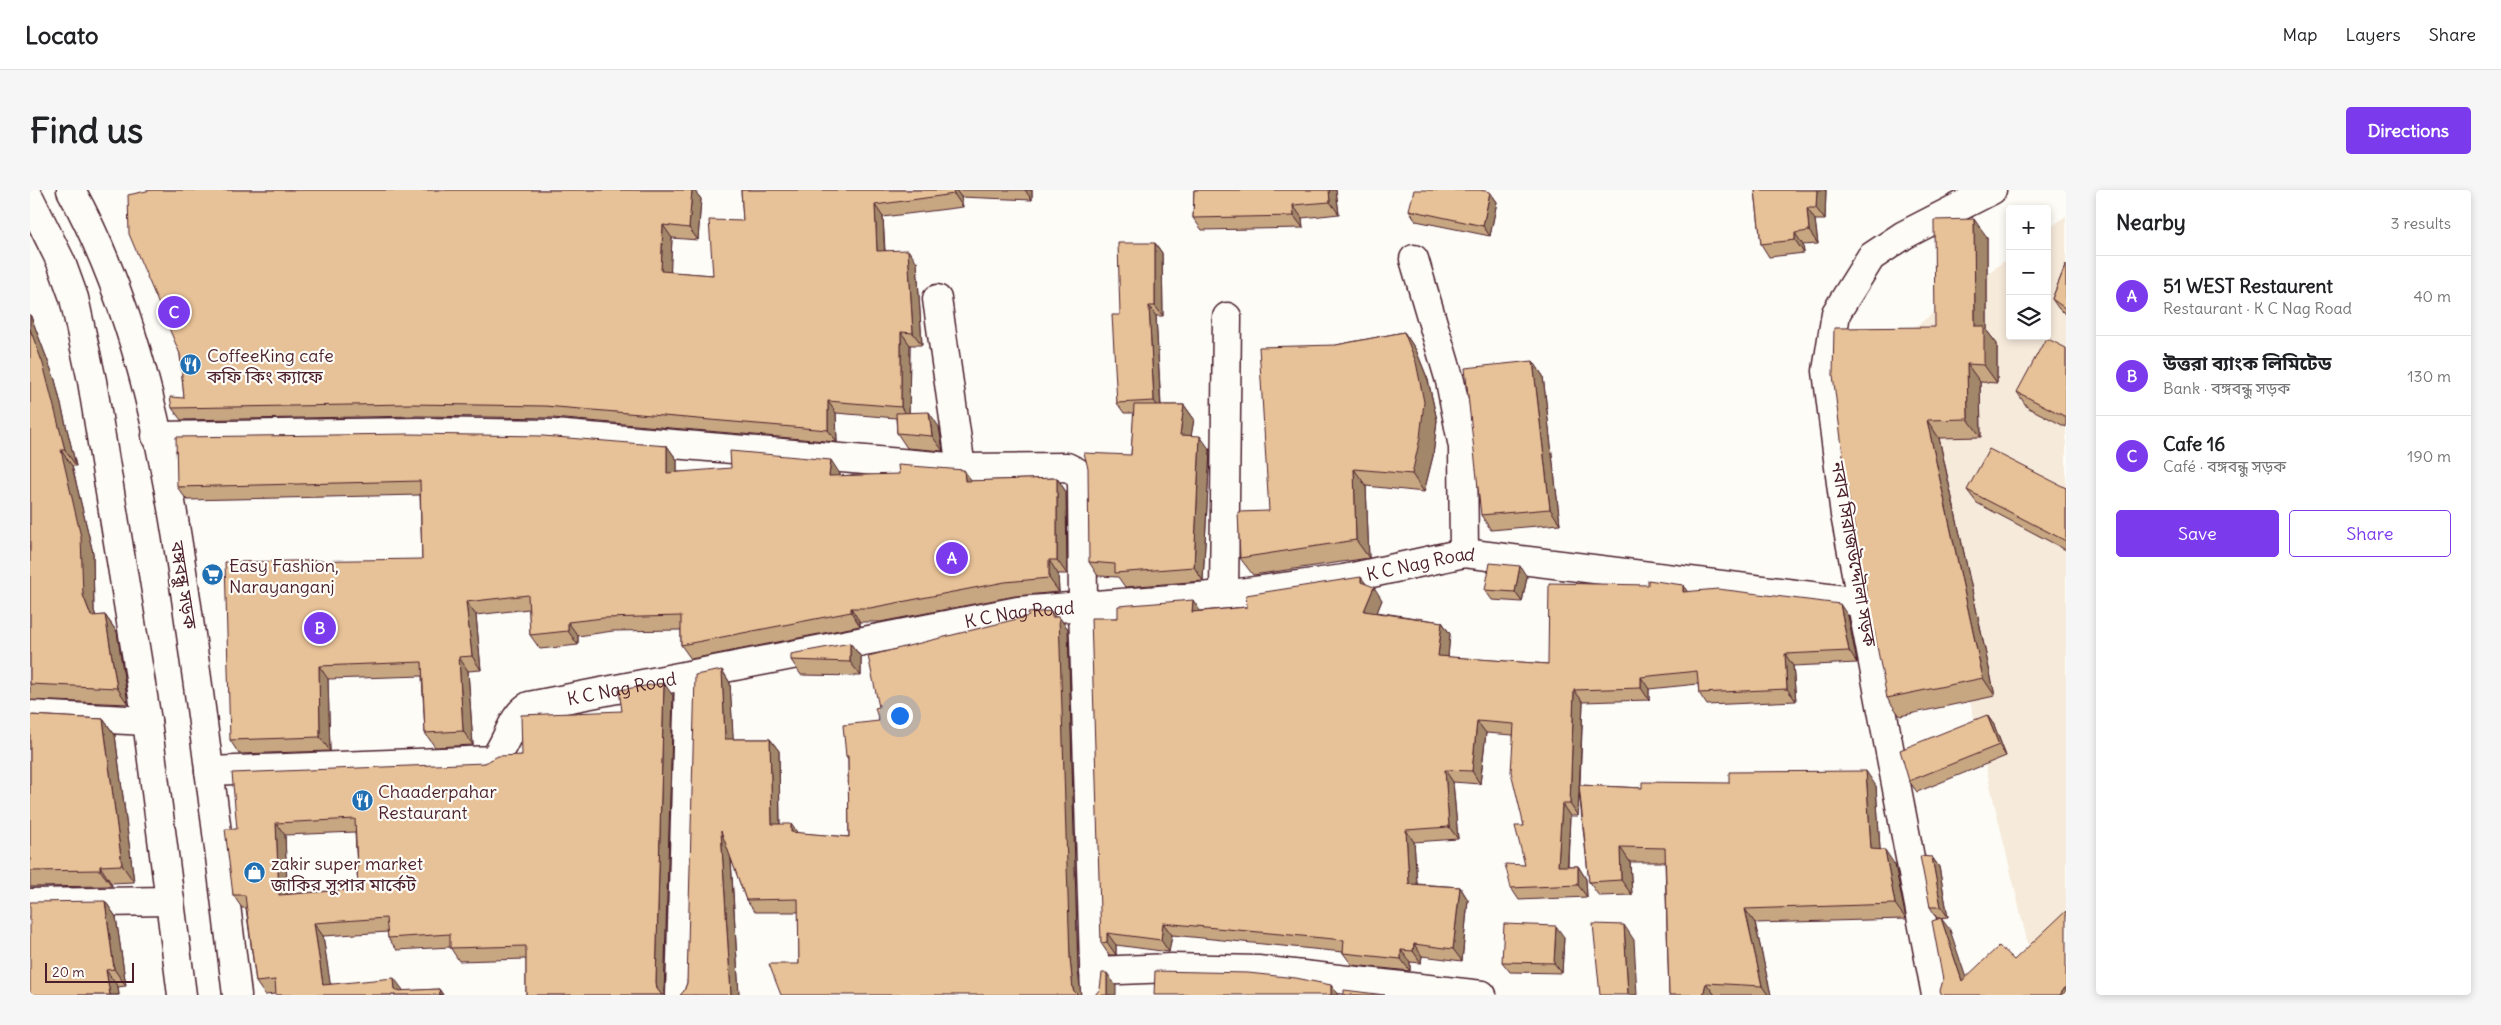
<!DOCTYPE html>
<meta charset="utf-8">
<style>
:root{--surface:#fff;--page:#f6f6f6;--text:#202124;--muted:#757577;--line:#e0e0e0;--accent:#7c3aed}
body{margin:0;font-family:Delius,"Noto Sans Bengali",sans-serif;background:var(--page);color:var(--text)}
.controls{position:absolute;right:15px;top:15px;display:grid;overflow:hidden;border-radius:5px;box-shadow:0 2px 8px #0003}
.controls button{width:45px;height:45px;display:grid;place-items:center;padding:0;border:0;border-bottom:1px solid var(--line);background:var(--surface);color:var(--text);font:25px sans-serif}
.scale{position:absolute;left:15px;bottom:12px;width:89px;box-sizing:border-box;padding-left:5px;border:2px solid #4a1f2b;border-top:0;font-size:14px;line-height:18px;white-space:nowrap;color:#4a1f2b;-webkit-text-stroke:4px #fdfcf7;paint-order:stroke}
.you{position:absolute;left:869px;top:525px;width:18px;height:18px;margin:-12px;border:4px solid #fff;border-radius:50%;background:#1a73e8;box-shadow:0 0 0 8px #1a73e833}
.badge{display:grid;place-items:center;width:32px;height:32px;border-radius:50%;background:var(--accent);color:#fff;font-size:16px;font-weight:700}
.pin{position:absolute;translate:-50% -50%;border:2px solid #fff;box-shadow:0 1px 5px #0006}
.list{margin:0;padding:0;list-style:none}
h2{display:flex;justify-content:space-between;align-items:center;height:65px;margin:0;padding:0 20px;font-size:21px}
h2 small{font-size:16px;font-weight:400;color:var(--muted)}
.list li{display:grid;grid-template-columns:32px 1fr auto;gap:15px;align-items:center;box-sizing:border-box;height:80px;padding:0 20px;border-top:1px solid var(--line)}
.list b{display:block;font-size:19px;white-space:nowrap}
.list p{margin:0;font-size:16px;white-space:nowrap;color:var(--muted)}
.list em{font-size:16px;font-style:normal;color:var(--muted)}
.actions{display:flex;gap:10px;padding:15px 20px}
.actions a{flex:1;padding:11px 0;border:1px solid var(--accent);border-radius:5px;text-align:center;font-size:18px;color:var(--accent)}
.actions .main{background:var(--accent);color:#fff}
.icon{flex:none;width:28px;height:28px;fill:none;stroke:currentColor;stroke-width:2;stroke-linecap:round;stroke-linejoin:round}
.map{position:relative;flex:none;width:2036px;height:805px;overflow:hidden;border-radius:5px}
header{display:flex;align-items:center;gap:30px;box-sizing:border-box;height:70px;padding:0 25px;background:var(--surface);border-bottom:1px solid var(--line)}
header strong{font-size:24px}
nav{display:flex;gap:28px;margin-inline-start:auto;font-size:18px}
.intro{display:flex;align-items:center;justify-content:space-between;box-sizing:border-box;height:120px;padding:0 30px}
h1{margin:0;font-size:35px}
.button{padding:12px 22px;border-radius:5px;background:var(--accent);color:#fff;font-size:18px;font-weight:700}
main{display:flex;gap:30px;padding:0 30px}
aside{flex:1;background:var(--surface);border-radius:5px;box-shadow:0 2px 8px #0003}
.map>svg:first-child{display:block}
</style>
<header>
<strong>Locato</strong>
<nav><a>Map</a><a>Layers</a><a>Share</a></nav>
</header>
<div class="intro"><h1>Find us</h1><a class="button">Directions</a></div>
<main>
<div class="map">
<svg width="2036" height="805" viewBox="0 0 2036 805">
<rect width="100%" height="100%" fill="#fdfcf7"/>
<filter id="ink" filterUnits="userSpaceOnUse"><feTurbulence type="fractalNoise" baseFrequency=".02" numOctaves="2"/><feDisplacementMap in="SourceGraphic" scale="10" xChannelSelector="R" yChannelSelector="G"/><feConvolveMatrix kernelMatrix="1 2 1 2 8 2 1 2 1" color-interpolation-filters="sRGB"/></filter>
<g filter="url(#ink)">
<polygon fill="#f6eada" points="2036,26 2036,805 2010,805 1856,158 1980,67 1980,146 2017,146 2017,40"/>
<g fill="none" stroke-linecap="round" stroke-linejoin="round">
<defs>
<g id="minor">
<polyline points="1384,69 1420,191 1433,257 1434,363"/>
<polyline points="907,109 931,278"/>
<polyline points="126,246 389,242 523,244 931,278 1037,277 1047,282 1052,292 1053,417 1065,805"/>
<polyline points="1194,405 1197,127"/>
<polyline points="0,525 117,531"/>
<path id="s1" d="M179,581L463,570C477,555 481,526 499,516L988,421L1194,405L1314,389L1434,363L1831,412"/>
<polyline points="0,713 140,711"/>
<polyline points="1064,781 1141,778 1228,780 1452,805"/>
<polyline points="650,805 659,487"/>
<polyline points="1906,805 1815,325 1797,181 1806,123 1841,67 1874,45 1962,0"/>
</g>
<g id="major">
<path d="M41,0C119,142 143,309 164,467C180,580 193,692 207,805"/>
<polyline points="0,9 31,72 44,108 62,191 117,531 152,805"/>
</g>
</defs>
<use href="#minor" stroke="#4a1f2b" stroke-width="31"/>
<use href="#major" stroke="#4a1f2b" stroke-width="31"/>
<use href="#minor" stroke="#fdfcf7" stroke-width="28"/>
<use href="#major" stroke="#fdfcf7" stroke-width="28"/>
</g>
<g fill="#c7a682" stroke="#4a1f2b" fill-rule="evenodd">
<polygon points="121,0 664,0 671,9 668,50 642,48 640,82 683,85 713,31 711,0 1002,0 1002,10 931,7 933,17 853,27 855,60 887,72 892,155 880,155 879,223 909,237 913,261 877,258 867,243 866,228 806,223 807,252 523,228 389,226 151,230 142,218 154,208 150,164"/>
<polygon points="1164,0 1306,0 1309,24 1272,28 1273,38 1172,40 1163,28"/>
<polygon points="1725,0 1796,0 1795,30 1785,30 1788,54 1773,55 1774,63 1739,67 1731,54"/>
<polygon points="1460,2 1467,12 1460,46 1386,31 1379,20"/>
<polygon points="1957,47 1957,141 1967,154 1967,193 1950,192 1951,247 1909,248 1965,506 1870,526 1857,508 1905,137"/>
<polygon points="1125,53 1132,63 1133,126 1126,126 1131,215 1154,215 1164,229 1161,245 1180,260 1173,391 1095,397 1088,387 1068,386 1059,372 1101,265 1104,223 1094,223 1087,213 1090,125"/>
<polygon points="2036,74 2036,124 2029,119 2022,109"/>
<polygon points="0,124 25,190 46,276 42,276 63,363 64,421 66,426 75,425 87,442 98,514 0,510"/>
<polygon points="1374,142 1386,160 1398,190 1407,230 1403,266 1394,302 1336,296 1339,368 1223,385 1210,368 1239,321 1306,155"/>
<polygon points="2036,158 2036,237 1997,217 1987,202"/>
<polygon points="1503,171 1513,186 1530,334 1461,340 1451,325"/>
<polygon points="637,256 647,270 647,282 810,284 810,286 942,291 1027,288 1036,302 1037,384 1028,384 1029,402 985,406 850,432 830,432 830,436 661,469 651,455 651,440 583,441 548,446 548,455 510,459 500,445 499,419 446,425 451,480 438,481 443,555 405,557 395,543 392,486 298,489 300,561 209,564 200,550 392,369 390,305 157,310 147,297"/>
<polygon points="2036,298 2036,360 1947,313 1937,300"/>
<polygon points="1497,387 1492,412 1462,410 1455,400"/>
<polygon points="1336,394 1352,410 1347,422 1412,432 1420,444 1418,467 1518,474 1618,395 1653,395 1657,402 1818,426 1827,473 1763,476 1766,511 1677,515 1669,503 1668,494 1619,499 1619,510 1553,512 1550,595 1612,598 1846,596 1850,660 1865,675 1876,729 1725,733 1741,805 1639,805 1635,672 1600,672 1602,705 1569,706 1559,692 1549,602 1548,626 1540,626 1538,676 1548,676 1556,689 1557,707 1489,710 1481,698 1495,675 1494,636 1483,545 1456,543 1450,594 1423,592 1428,649 1384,652 1387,694 1430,697 1438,710 1432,771 1392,766 1391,773 1380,772 1380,781 1322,775 1313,763 1313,762 1142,745 1139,762 1086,755 1086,765 1079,765 1071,753 1088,428 1217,417"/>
<polygon points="1026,427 1029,427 1038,439 1048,781 769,774 769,722 725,722 716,710 701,668 709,805 654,801 657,793 692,480 700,493 703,549 740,549 749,561 750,634 768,643 819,647 818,569 816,566 849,531 849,517"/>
<polygon points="820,453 831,467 831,486 771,485 761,470"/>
<path d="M643,506L634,805H496V769L429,771L420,757L367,760L358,748V742L293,746L300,794L373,800V801L409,799L413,805H246V804L235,805L226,792L216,718H212L203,705L207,639L455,573L492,565L592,521ZM325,642L328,699L257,704L255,645Z"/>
<polygon points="0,525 73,529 85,545 104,692 81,693 82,696 0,697"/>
<polygon points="1957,525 1964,535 1976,566 1887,602 1879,591"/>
<polygon points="1902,667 1909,677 1918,727 1907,728 1900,717"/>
<polygon points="75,711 86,727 96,796 88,797 89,805 0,805"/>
<polygon points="1534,747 1532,783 1480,782 1472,772"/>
</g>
<g fill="#a2876a" stroke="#4a1f2b">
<polygon points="662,0 664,0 671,9 668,50 659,38"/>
<polygon points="923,0 926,0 931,7 933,17 924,4"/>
<polygon points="995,0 1002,0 1002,10"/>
<polygon points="1299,0 1306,0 1309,24 1300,12"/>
<polygon points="1787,0 1796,0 1795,30 1786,18"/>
<polygon points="1460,2 1467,12 1460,46 1453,36"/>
<polygon points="845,15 853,27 855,73 847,61"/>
<polygon points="1263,15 1272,28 1273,38 1264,26"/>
<polygon points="1777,18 1785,30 1788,54 1779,41"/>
<polygon points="1944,29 1957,47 1957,141 1967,154 1967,193 1954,175 1945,136"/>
<polygon points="633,35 642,48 640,94 631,81"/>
<polygon points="1765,43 1773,55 1774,63 1765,50"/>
<polygon points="1125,53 1132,63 1133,126 1125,116"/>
<polygon points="878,60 887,72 892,155 883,143"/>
<polygon points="1119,116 1126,126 1131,221 1124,211"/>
<polygon points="0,124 25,190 46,276 35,260 0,139"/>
<polygon points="871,142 880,155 879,230 871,217"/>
<polygon points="1374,142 1386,160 1398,190 1407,230 1403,266 1394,302 1382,284"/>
<polygon points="1503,171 1513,186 1530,334 1520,319"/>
<polygon points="1937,174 1950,192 1951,247 1938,229"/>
<polygon points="798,211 806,223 807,252 798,240"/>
<polygon points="1154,215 1164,229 1159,259 1150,245"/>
<polygon points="899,222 909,237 913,261 902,246"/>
<polygon points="1897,230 1909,248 1965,506 1953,488"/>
<polygon points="1170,246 1180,260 1173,391 1164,377"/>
<polygon points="637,256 647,270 647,297 637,283"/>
<polygon points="31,260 42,276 63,363 64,421 72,442 61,426 53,405"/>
<polygon points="801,270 810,284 808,300 799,286"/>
<polygon points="1324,279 1336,296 1339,368 1326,350"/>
<polygon points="934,280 944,294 935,291"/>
<polygon points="1027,288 1036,302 1037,384 1027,370"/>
<polygon points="1019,370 1028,384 1029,402 1019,388"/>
<polygon points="1490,376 1497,387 1492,412 1485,402"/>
<polygon points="1331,387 1340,399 1331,392"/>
<polygon points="1653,395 1661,407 1653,402"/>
<polygon points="1344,397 1352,410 1343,433 1334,421"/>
<polygon points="1163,410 1171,422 1162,422"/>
<polygon points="436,412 446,425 451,480 442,466"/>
<polygon points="1810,414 1818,426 1827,473 1819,461"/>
<polygon points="821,418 830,432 830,436 821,422"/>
<polygon points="1021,421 1029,432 1029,427 1038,439 1048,781 1051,805 1046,805 1043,800 1040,768"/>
<polygon points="75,425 87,442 98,514 87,498"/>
<polygon points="538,432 548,446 548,455 538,441"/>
<polygon points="1412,432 1420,444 1417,478 1408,466"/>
<polygon points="820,453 831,467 831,486 820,472"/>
<polygon points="1755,464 1763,476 1766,511 1757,499"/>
<polygon points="429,467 438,481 443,555 433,541"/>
<polygon points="289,476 298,489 300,561 290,547"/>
<polygon points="692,480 700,493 704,562 695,549"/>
<polygon points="1611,487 1619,499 1619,510 1611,498"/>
<polygon points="634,493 643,506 634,805 631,805 627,799 626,792"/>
<polygon points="1544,500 1553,512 1548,626 1540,614"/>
<polygon points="1957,525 1964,535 1976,566 1969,555"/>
<polygon points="73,529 85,545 104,692 92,675"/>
<polygon points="1447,531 1456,543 1450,594 1442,581"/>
<polygon points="740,549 749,561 750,647 742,634"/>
<polygon points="1415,580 1423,592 1428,649 1419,637"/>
<polygon points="1836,581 1846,596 1851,674 1841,659"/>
<polygon points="1532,614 1540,626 1537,688 1528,676"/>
<polygon points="246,633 255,645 258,717 249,705"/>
<polygon points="761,634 770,646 761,642"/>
<polygon points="1376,640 1384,652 1388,706 1379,694"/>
<polygon points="691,641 700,654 709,805 701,805"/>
<polygon points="1590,657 1600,672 1602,705 1591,690"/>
<polygon points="1855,660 1865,675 1876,729 1865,714"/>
<polygon points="1902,667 1909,677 1918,727 1911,717"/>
<polygon points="70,676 81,693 82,696 70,680"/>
<polygon points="1548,676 1556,689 1557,707 1548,695"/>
<polygon points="1430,697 1438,710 1432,771 1423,759"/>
<polygon points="75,711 86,727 96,796 84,779"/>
<polygon points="1715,719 1725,733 1741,805 1738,805 1732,796"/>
<polygon points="1911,728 1920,740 1941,803 1932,791"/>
<polygon points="284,733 293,746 302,805 293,795"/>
<polygon points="1133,733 1142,745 1139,762 1131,750"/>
<polygon points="1594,735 1604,750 1607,805 1598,805"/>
<polygon points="1526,736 1534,747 1532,783 1524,773"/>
<polygon points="1077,743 1086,755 1086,765 1077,752"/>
<polygon points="1384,754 1392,766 1391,773 1383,761"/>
<polygon points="1371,760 1380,772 1380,781 1371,769"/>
<polygon points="76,780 88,797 89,805 80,805"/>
<polygon points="1077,783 1086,796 1086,805 1077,805"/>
<polygon points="364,788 373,800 373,805 365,801"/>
<polygon points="1676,793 1685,805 1673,805"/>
<polygon points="1301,795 1308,805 1301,805"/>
<polygon points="2036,796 2036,805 2030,805"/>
<polygon points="409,799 413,805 410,805"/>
</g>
<g fill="#e7c197" stroke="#4a1f2b" fill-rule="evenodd">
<polygon points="121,0 662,0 659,38 633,35 631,81 683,85 679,30 713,31 711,0 923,0 924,4 845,15 847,61 878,60 883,143 871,142 871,217 798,211 798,240 515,216 380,214 142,218 140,207 154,208 150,164 99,44 98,5"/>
<polygon points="1164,0 1299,0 1300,12 1263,15 1264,26 1163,28"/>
<polygon points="1384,0 1450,0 1460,2 1453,36 1379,20"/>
<polygon points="1725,0 1787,0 1786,18 1777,18 1779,41 1765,43 1765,50 1731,54"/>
<polygon points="1944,29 1945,136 1954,136 1954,175 1937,174 1938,229 1897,230 1953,488 1857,508 1818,305 1803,185 1804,138 1905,137 1904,30"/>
<polygon points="1088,53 1125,53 1125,116 1119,116 1124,211 1087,213 1082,125 1090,125"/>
<polygon points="2036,74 2036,119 2022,109"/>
<polygon points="0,139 13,174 35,260 31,260 51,347 53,405 61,426 75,425 87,498 0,494"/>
<polygon points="1374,142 1386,172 1394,212 1390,248 1382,284 1324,279 1326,350 1210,368 1208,322 1239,321 1229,157 1306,155"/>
<polygon points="2016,148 2036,158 2036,227 1987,202"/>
<polygon points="1503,171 1520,319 1451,325 1435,178"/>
<polygon points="1104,215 1154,215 1150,245 1170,246 1164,377 1085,383 1085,374 1059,372 1058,278 1054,263 1101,265"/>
<polygon points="899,222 902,246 867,243 866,223"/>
<polygon points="379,244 513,246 637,256 637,283 701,278 700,261 801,270 799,286 869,284 868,275 934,280 935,291 1027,288 1027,370 1019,370 1019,388 975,392 840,418 821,418 821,422 651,455 651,426 573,428 538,432 538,441 500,445 498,405 436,412 442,466 429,467 433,541 395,543 392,472 289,476 290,547 200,550 195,372 392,369 390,291 147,297 146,247"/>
<polygon points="1959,259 2036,298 2036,351 1937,300"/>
<polygon points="1460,373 1490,376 1485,402 1455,400"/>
<polygon points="1331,387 1331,392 1344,397 1334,421 1412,432 1408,466 1518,474 1519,393 1618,395 1618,390 1653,395 1653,402 1688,399 1810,414 1819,461 1755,464 1757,499 1669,503 1667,481 1611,487 1611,498 1544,500 1540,614 1532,614 1528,676 1548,676 1548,695 1481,698 1475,674 1495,675 1485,636 1494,636 1481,582 1484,534 1447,531 1442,581 1415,580 1419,637 1376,640 1379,694 1430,697 1423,759 1384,754 1383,761 1371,760 1371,769 1313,763 1314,750 1133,733 1131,750 1077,743 1077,752 1071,753 1061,428 1088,428 1088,416 1163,410 1162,422 1217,417 1216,405"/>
<polygon points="1021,421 1022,427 1029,427 1040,768 1043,800 1048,805 751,805 739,774 769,774 768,709 716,710 691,641 701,805 650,805 654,801 657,793 665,485 692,480 695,549 740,549 742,634 761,634 761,642 819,647 818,566 816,566 813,535 849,531 845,518 849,517 838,466 999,426 998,423"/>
<polygon points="820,453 820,472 761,470 761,464"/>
<path d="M634,493L626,792L627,799L632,805H496V756L420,758V744L358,748L356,728L284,733L293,795L364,788L365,801L409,799L410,805H246L245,790L226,792L215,705H203L195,639H207L202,583L455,573L468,566L492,565L491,525L592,521L589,500ZM325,629L328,699L249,705L246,633Z"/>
<polygon points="0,525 73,529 92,675 70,676 70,680 0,681"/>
<polygon points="1957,525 1969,555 1879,591 1870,560"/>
<polygon points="1836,581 1841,659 1855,660 1865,714 1715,719 1732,796 1676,793 1673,805 1639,805 1635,658 1590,657 1591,690 1559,692 1549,595 1612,598 1612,592 1699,593 1699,582"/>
<polygon points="1890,666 1902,667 1911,717 1900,717"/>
<polygon points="75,711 84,779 76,780 80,805 0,805 0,712"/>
<polygon points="2036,721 2036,796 2030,805 1912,805 1910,801 1913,790 1902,731 1911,728 1932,791 1969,756 1984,770"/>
<polygon points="1474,734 1526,736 1524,773 1472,772"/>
<polygon points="1563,734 1594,735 1598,805 1570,805"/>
<polygon points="1125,781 1218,783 1266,788 1301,795 1301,805 1124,805"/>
<polygon points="1072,783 1077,783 1077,805 1065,805 1070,799"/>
<polygon points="1314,800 1355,805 1314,805"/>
</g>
</g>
<defs>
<symbol id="restaurant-disc" viewBox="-11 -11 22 22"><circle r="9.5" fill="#1f6fb2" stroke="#fdfcf7"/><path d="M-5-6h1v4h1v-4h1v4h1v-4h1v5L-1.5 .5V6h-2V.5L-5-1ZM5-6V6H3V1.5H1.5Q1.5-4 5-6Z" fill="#fff"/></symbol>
<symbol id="supermarket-disc" viewBox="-11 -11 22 22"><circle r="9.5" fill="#1f6fb2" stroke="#fdfcf7"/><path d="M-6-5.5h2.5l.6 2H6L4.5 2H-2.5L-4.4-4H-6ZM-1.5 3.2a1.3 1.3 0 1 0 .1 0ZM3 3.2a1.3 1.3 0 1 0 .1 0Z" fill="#fff"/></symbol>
<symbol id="shop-disc" viewBox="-11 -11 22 22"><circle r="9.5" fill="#1f6fb2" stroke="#fdfcf7"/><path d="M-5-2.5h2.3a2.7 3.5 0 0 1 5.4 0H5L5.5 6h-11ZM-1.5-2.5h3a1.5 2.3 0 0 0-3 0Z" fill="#fff"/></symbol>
</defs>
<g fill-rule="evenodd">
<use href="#restaurant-disc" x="148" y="162" width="25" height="25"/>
<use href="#supermarket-disc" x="170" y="372" width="25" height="25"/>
<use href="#restaurant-disc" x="320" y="598" width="25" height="25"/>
<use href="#shop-disc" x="212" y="670" width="25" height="25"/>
</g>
<g text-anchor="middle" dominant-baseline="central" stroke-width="4.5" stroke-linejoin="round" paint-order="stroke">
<g font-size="18" fill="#4a1f2b" stroke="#fdfcf7" text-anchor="start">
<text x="177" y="165">CoffeeKing cafe<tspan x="177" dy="21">কফি কিং ক্যাফে</tspan></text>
<text x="199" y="375">Easy Fashion,<tspan x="199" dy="21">Narayanganj</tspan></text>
<text x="348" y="601">Chaaderpahar<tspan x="348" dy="21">Restaurant</tspan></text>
<text x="241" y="673">zakir super market<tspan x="241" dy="21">জাকির সুপার মার্কেট</tspan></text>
</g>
<g font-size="18" fill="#4a1f2b" stroke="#fdfcf7">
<text transform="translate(1824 364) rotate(80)">নবাব সিরাজউদ্দৌলা সড়ক</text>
<text stroke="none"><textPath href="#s1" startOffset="1254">K C Nag Road</textPath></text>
<text transform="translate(154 395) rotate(81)">বঙ্গবন্ধু সড়ক</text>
<text stroke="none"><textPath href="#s1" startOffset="849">K C Nag Road</textPath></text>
<text stroke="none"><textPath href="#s1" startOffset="444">K C Nag Road</textPath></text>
</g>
</g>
</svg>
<div class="controls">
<button>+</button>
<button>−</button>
<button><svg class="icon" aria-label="layers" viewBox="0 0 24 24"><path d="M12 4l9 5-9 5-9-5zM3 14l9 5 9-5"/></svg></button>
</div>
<div class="scale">20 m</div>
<div class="you"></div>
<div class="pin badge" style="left:922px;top:368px">A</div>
<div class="pin badge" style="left:290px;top:438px">B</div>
<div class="pin badge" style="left:144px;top:122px">C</div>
</div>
<aside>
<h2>Nearby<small>3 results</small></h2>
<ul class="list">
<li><span class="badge">A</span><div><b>51 WEST Restaurent</b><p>Restaurant · K C Nag Road</p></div><em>40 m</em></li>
<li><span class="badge">B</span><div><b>উত্তরা ব্যাংক লিমিটেড</b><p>Bank · বঙ্গবন্ধু সড়ক</p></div><em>130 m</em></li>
<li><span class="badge">C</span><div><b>Cafe 16</b><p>Café · বঙ্গবন্ধু সড়ক</p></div><em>190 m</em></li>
</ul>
<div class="actions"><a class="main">Save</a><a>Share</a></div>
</aside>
</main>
